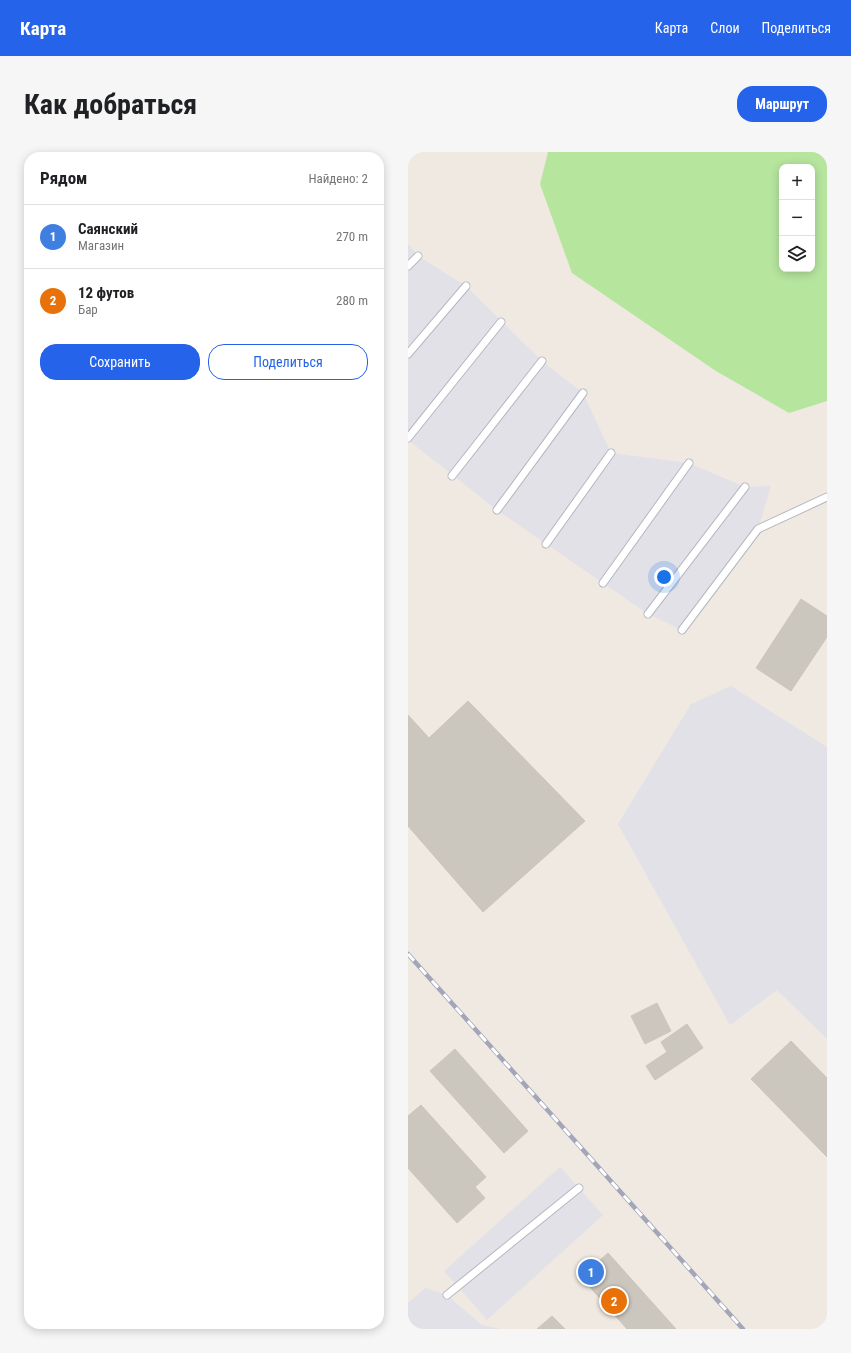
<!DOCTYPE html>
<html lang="ru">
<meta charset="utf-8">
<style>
:root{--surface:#fff;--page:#f6f6f6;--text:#202124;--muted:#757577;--line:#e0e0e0;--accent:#2563eb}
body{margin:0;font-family:"Roboto Condensed",sans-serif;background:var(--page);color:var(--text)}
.controls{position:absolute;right:12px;top:12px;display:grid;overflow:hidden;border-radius:8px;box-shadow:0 2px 10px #0003}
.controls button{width:36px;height:36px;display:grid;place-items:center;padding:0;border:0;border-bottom:1px solid var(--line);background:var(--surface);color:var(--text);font:20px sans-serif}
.you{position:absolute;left:256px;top:425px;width:14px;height:14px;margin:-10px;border:3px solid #fff;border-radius:50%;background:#1a73e8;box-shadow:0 0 0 6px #1a73e833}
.badge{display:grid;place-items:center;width:26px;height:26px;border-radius:50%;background:var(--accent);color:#fff;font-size:13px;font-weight:700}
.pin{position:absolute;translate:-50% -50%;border:2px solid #fff;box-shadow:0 1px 4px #0006}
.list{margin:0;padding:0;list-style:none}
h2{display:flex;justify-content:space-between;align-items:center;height:52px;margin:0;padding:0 16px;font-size:17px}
h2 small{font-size:13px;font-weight:400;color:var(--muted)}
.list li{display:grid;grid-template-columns:26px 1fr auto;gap:12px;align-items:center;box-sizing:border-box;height:64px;padding:0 16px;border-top:1px solid var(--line)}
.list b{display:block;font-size:15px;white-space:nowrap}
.list p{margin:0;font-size:13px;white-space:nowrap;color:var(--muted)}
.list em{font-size:13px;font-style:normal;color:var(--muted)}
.actions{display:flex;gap:8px;padding:12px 16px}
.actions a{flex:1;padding:9px 0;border:1px solid var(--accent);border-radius:16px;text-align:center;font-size:14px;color:var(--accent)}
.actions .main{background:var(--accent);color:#fff}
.icon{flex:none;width:22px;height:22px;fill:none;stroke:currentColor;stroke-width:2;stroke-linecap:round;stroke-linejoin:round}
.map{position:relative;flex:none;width:419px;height:1177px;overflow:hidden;border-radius:16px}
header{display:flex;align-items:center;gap:24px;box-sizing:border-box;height:56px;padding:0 20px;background:var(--accent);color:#fff}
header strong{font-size:19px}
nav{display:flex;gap:22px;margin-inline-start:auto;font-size:14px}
.intro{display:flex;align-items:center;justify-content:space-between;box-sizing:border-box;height:96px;padding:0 24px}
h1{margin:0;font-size:28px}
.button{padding:10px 18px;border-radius:16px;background:var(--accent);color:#fff;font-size:14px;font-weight:700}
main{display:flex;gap:24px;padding:0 24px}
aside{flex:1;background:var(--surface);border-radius:16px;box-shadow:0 2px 10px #0003}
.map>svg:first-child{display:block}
</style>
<header>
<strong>Карта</strong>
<nav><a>Карта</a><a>Слои</a><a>Поделиться</a></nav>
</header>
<div class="intro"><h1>Как добраться</h1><a class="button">Маршрут</a></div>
<main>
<aside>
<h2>Рядом<small>Найдено: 2</small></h2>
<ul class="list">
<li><span class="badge" style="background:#3f7fe0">1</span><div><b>Саянский</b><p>Магазин</p></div><em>270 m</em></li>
<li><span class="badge" style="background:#e8710a">2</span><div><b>12 футов</b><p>Бар</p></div><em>280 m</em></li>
</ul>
<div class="actions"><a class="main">Сохранить</a><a>Поделиться</a></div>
</aside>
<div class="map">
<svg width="419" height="1177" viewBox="0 0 419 1177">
<rect width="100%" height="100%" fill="#efe9e1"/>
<g fill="#e3e1e8">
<polygon points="0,92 10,104 58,134 134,209 175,241 203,301 281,311 337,335 363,334 350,377 274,478 240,462 89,358 0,288"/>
<polygon points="323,534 419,595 419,887 369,838 322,873 210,672 283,552"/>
<polygon points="152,1015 195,1063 79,1168 36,1119"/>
<polygon points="17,1136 39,1143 74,1173 92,1177 0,1177 0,1151"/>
</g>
<path fill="#b6e59e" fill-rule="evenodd" d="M140,0H419V249L381,261L308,219L164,121L132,32ZM374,15H404V117H374Z"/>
<g fill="#cbc7bf" stroke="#cbc5ba">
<polygon points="393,447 419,464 419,485 383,539 348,516"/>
<polygon points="60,549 177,669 75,760 0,674 0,563 21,586"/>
<polygon points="249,851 263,879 237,892 223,864"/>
<polygon points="279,872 295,896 247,928 238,914 259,900 253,890"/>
<polygon points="383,889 419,926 419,1005 343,927"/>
<polygon points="47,897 120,979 96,1001 22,919"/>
<polygon points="13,953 78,1025 67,1035 77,1046 49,1071 0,1016 0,964"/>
<polygon points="200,1101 268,1177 219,1177 173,1125"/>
<polygon points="144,1164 157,1177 129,1177"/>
</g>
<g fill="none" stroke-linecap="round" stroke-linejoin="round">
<defs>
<g id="lane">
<polyline points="0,114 10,104"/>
<polyline points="0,202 58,134"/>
<polyline points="0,286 93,170"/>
<polyline points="44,324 134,209"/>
<polyline points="89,358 175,241"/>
<polyline points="138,392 203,301"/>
<polyline points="195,431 281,311"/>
<polyline points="240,462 337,335"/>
<polyline points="274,478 350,377 419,345"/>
<polyline points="39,1143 171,1036"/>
</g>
</defs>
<use href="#lane" stroke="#b4b7c1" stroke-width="9"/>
<use href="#lane" stroke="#fff" stroke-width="7"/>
<defs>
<polyline id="rail" points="0,802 335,1177"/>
</defs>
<use href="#rail" stroke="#a3a6b8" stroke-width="4.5"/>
<use href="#rail" stroke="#fff" stroke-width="3" stroke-dasharray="9" stroke-linecap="butt"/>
</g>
</svg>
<div class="controls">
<button>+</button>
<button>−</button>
<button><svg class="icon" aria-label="layers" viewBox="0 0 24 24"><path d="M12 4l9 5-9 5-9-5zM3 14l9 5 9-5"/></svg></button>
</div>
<div class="you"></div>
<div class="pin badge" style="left:183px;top:1120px;background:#3f7fe0">1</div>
<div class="pin badge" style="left:206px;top:1149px;background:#e8710a">2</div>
</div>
</main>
